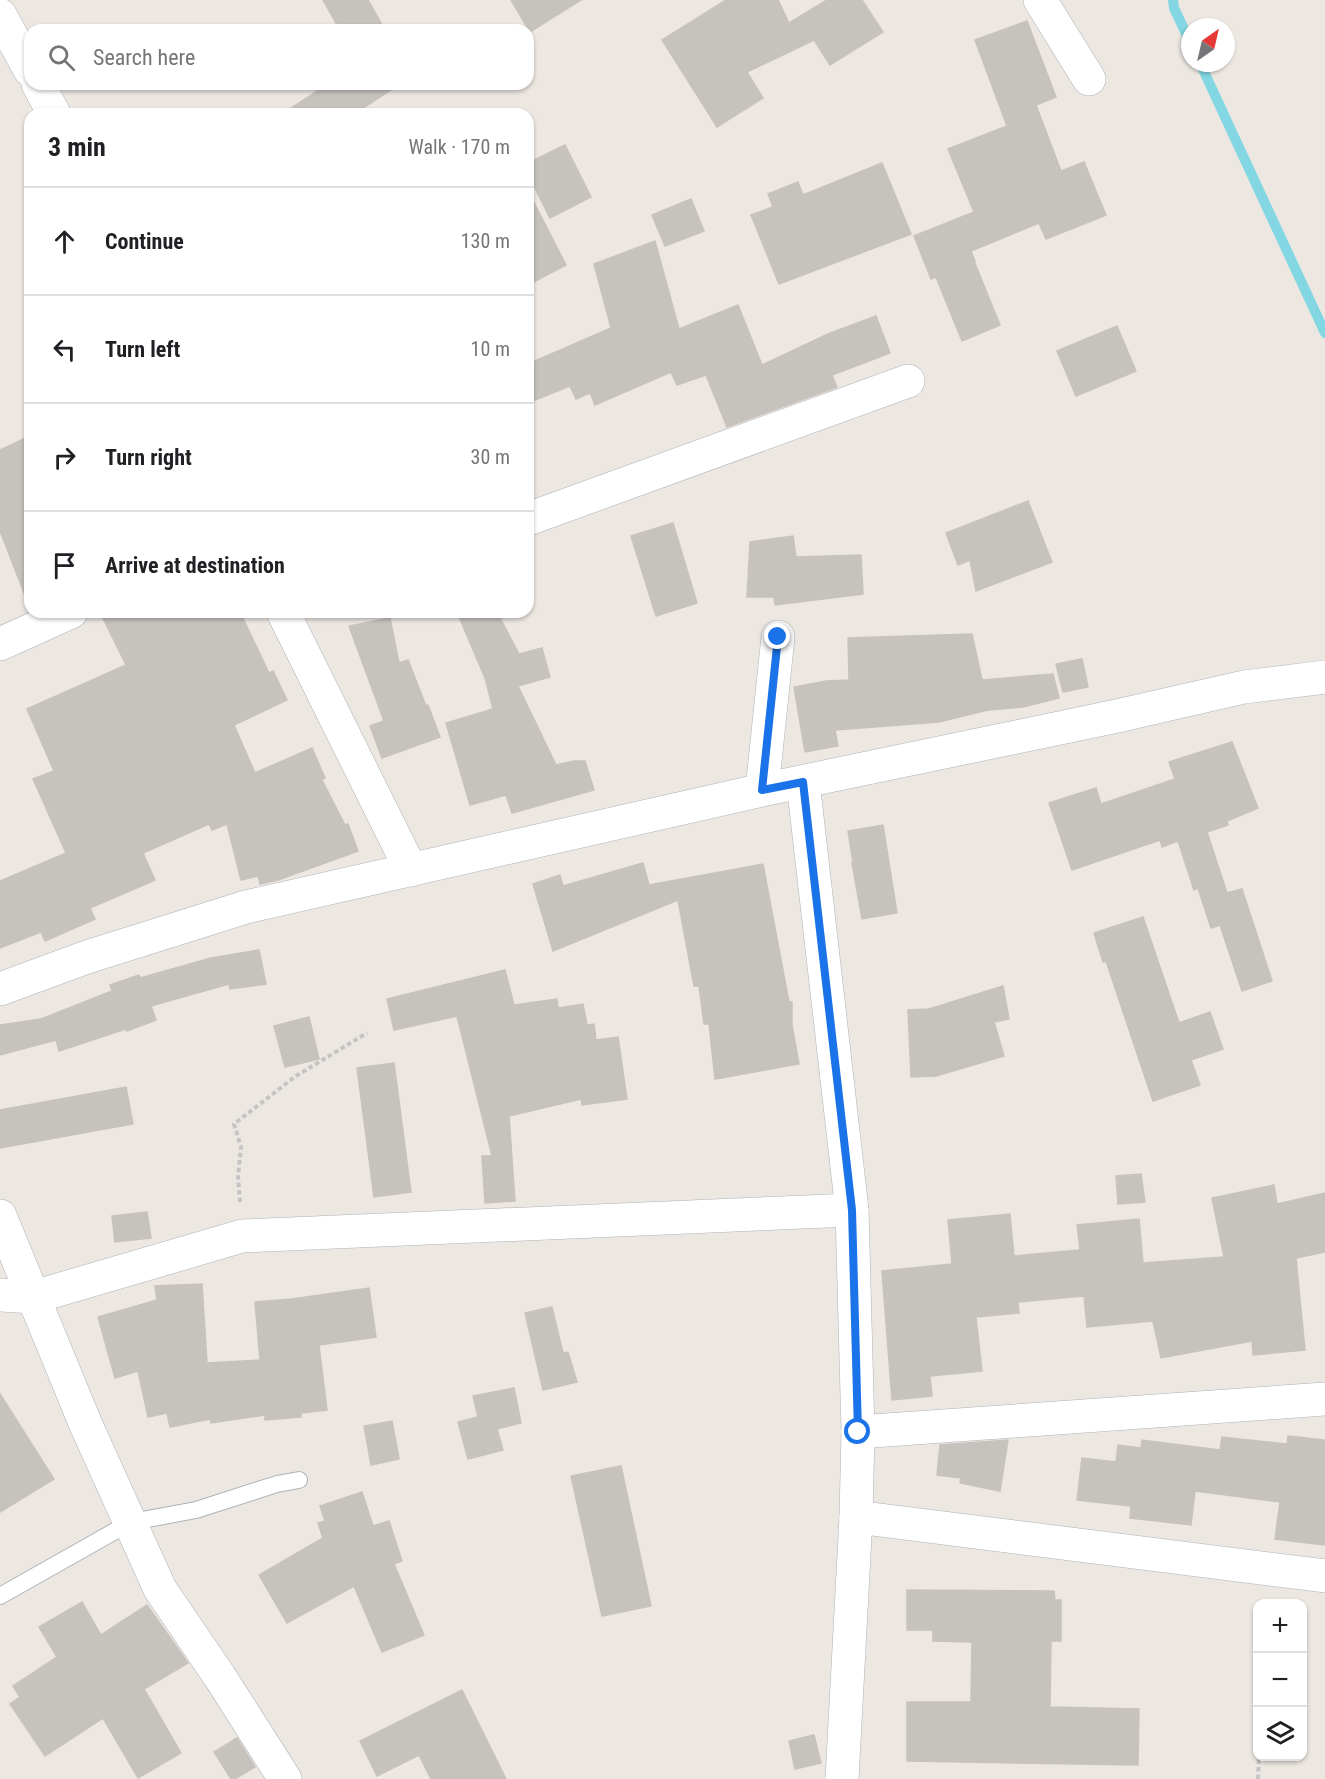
<!DOCTYPE html>
<meta charset="utf-8">
<style>
:root{--surface:#fff;--page:#f6f6f6;--text:#202124;--muted:#757577;--line:#e0e0e0}
body{margin:0;font-family:"Roboto Condensed",sans-serif;background:var(--page);color:var(--text)}
.controls{position:absolute;right:18px;bottom:18px;display:grid;overflow:hidden;border-radius:12px;box-shadow:0 2px 4px #0004}
.controls button{width:54px;height:54px;display:grid;place-items:center;padding:0;border:0;border-bottom:2px solid var(--line);background:var(--surface);color:var(--text);font:30px sans-serif}
.compass{position:absolute;left:1181px;top:18px;width:54px;height:54px;border-radius:50%;background:var(--surface);box-shadow:0 2px 4px #0004;rotate:34deg}
.stop{position:absolute;width:18px;height:18px;margin:-14px;border:4px solid #1a73e8;border-radius:50%;background:#fff}
.stop.end{background:#1a73e8;border-color:#fff;box-shadow:0 2px 6px #0008}
.list{margin:0;padding:0;list-style:none}
h2{display:flex;justify-content:space-between;align-items:center;height:78px;margin:0;padding:0 24px;font-size:26px}
h2 small{font-size:20px;font-weight:400;color:var(--muted)}
.list li{display:grid;grid-template-columns:39px 1fr auto;gap:18px;align-items:center;box-sizing:border-box;height:108px;padding:0 24px;border-top:2px solid var(--line)}
.list b{display:block;font-size:22px;white-space:nowrap}
.list em{font-size:20px;font-style:normal;color:var(--muted)}
.icon{flex:none;width:33px;height:33px;fill:none;stroke:currentColor;stroke-width:2;stroke-linecap:round;stroke-linejoin:round}
.map{position:relative;flex:none;width:1325px;height:1779px;overflow:hidden}
.search{position:absolute;background:var(--surface);box-shadow:0 2px 4px #0004;left:24px;top:24px;width:510px;height:66px;display:flex;align-items:center;gap:15px;box-sizing:border-box;padding:0 21px;border-radius:18px;color:var(--muted);font-size:22px}
.panel{position:absolute;background:var(--surface);box-shadow:0 2px 4px #0004;left:24px;top:108px;width:510px;height:510px;border-radius:18px}
.map>svg:first-child{display:block}
</style>
<div class="map">
<svg width="1325" height="1779" viewBox="0 0 1325 1779">
<rect width="100%" height="100%" fill="#ede7e2"/>
<g fill="none" stroke-linecap="round" stroke-linejoin="round">
<g stroke="#82d7e2" stroke-width="10">
<polyline points="1173,0 1174,8 1190,42"/>
<polyline points="1200,63 1325,333"/>
</g>
</g>
<g fill="#c6c2bd" stroke="#c9c2bc" stroke-width="1.5">
<polygon points="323,0 368,0 385,30 340,30"/>
<polygon points="511,0 581,0 530,32"/>
<polygon points="726,0 778,0 789,23 827,0 862,0 883,32 830,65 814,40 747,72 763,98 717,127 662,40"/>
<polygon points="1027,21 1056,97 1036,105 1061,171 1084,162 1106,215 1046,239 1039,223 971,251 975,261 974,261 1000,325 962,341 936,277 931,279 914,236 974,212 948,149 1007,126 975,40"/>
<polygon points="328,84 400,84 354,114 282,114"/>
<polygon points="565,145 591,197 550,218 528,174 528,163"/>
<polygon points="882,163 911,234 779,284 751,215 773,207 768,194 798,182 803,195"/>
<polygon points="528,191 566,265 528,285"/>
<polygon points="691,199 704,231 665,246 652,215"/>
<polygon points="655,241 679,329 738,305 762,365 828,334 876,316 890,353 832,375 837,387 727,427 706,375 677,385 671,372 595,405 590,393 576,399 570,386 528,403 528,364 611,328 594,264"/>
<polygon points="1117,326 1136,371 1076,396 1057,351"/>
<polygon points="30,436 30,602 28,603 0,531 0,450"/>
<polygon points="1028,501 1052,562 976,591 970,560 958,565 946,533"/>
<polygon points="673,523 697,603 656,616 631,536"/>
<polygon points="793,536 796,557 861,555 863,594 775,605 774,597 747,597 750,542"/>
<polygon points="100,612 240,612 269,673 273,671 287,700 234,725 255,773 312,748 325,778 322,780 345,825 348,824 358,851 278,880 260,884 258,876 241,880 227,824 212,830 209,824 143,853 155,880 90,908 95,919 45,941 41,932 0,948 0,881 66,853 33,779 54,771 27,709 126,665"/>
<polygon points="457,612 497,612 519,654 542,648 550,677 518,686 556,765 574,761 585,761 594,790 512,813 506,795 470,805 446,723 493,709 485,678"/>
<polygon points="390,618 399,663 408,660 426,706 428,705 440,737 382,758 370,726 384,721 349,626"/>
<polygon points="972,634 982,680 1053,674 1059,698 1023,707 988,710 939,722 835,730 838,746 805,752 794,687 826,681 849,680 848,638"/>
<polygon points="1082,659 1088,687 1063,692 1056,664"/>
<polygon points="1232,742 1258,808 1227,821 1228,825 1207,832 1227,893 1242,889 1272,981 1242,991 1220,925 1211,928 1198,888 1194,890 1178,841 1162,847 1160,840 1072,870 1049,803 1096,788 1101,804 1175,779 1169,762"/>
<polygon points="883,825 897,913 862,919 852,863 853,863 848,831"/>
<polygon points="643,863 649,885 763,864 789,1002 792,1002 792,1025 799,1064 715,1079 709,1024 704,1024 699,986 694,986 678,900 553,951 533,884 560,875 563,886"/>
<polygon points="1143,917 1179,1023 1210,1012 1223,1049 1191,1060 1200,1085 1153,1101 1106,961 1103,962 1094,933"/>
<polygon points="259,950 266,984 230,989 229,984 151,1006 156,1020 127,1031 126,1029 59,1051 56,1040 0,1055 0,1025 41,1019 112,991 110,985 139,975 140,978 211,958"/>
<polygon points="505,970 514,1005 557,999 558,1008 583,1004 587,1025 594,1024 596,1040 618,1037 627,1099 582,1105 581,1099 509,1116 515,1201 485,1203 482,1156 492,1156 457,1016 394,1030 387,999"/>
<polygon points="1003,986 1009,1019 994,1022 1004,1056 936,1076 911,1077 908,1010 929,1009"/>
<polygon points="309,1017 319,1059 285,1067 274,1026"/>
<polygon points="394,1063 411,1192 374,1197 357,1068"/>
<polygon points="126,1087 133,1124 0,1148 0,1110"/>
<polygon points="1141,1174 1145,1202 1118,1204 1116,1176"/>
<polygon points="1274,1185 1277,1204 1325,1193 1325,1252 1296,1258 1305,1350 1253,1355 1252,1341 1161,1358 1153,1321 1087,1327 1084,1296 1018,1302 1019,1313 976,1317 982,1371 930,1376 932,1396 892,1400 882,1271 952,1264 948,1220 1010,1214 1014,1256 1080,1250 1077,1225 1139,1219 1143,1263 1224,1257 1212,1198"/>
<polygon points="147,1212 151,1238 115,1242 112,1216"/>
<polygon points="202,1284 207,1363 260,1360 255,1302 292,1299 369,1288 376,1337 319,1345 327,1410 301,1413 301,1417 265,1420 265,1415 211,1423 210,1419 170,1427 167,1413 148,1417 138,1371 115,1378 98,1317 157,1300 155,1286"/>
<polygon points="552,1307 563,1353 568,1352 577,1382 543,1390 525,1313"/>
<polygon points="514,1388 521,1423 497,1429 503,1450 468,1459 458,1422 478,1417 473,1396"/>
<polygon points="0,1394 54,1479 0,1512"/>
<polygon points="392,1421 399,1459 371,1465 364,1426"/>
<polygon points="1288,1436 1325,1440 1325,1545 1275,1539 1280,1502 1195,1491 1191,1525 1130,1518 1131,1506 1077,1500 1082,1458 1116,1462 1118,1445 1141,1448 1142,1440 1220,1450 1222,1437 1287,1444"/>
<polygon points="1008,1440 1000,1491 960,1483 961,1478 937,1475 940,1445"/>
<polygon points="621,1466 651,1606 602,1616 571,1476"/>
<polygon points="362,1492 373,1526 389,1521 402,1561 394,1564 424,1635 382,1652 354,1586 287,1623 259,1575 323,1538 318,1523 325,1521 320,1506"/>
<polygon points="907,1590 1054,1591 1055,1600 1061,1600 1061,1641 1051,1641 1050,1707 1139,1709 1138,1765 907,1761 907,1702 971,1702 972,1642 933,1641 933,1630 907,1630"/>
<polygon points="82,1602 101,1635 147,1605 188,1663 144,1689 181,1753 138,1778 103,1718 45,1756 10,1704 20,1697 13,1686 57,1657 39,1627"/>
<polygon points="462,1690 506,1779 431,1779 419,1755 377,1776 360,1741"/>
<polygon points="814,1735 821,1763 795,1769 789,1741"/>
<polygon points="237,1738 255,1767 235,1779 231,1779 214,1752"/>
</g>
<g fill="none" stroke-linecap="round" stroke-linejoin="round">
<defs>
<polyline id="service" points="0,1596 131,1522 196,1510 277,1484 299,1480"/>
<g id="minor">
<polyline points="1040,0 1089,79"/>
<polyline points="0,15 30,70"/>
<polyline points="38,84 54,114"/>
<polyline points="528,519 908,381"/>
<polyline points="283,612 411,870"/>
<polyline points="0,644 71,612"/>
<polyline points="803,782 852,1210 858,1432 856,1517 842,1779"/>
<polyline points="762,790 778,637"/>
<polyline points="0,989 87,957 246,907 762,790 1117,716 1244,687 1325,677"/>
<polyline points="0,1216 86,1425 160,1589 220,1677 285,1779"/>
<polyline points="0,1295 34,1297 242,1236 852,1210"/>
<polyline points="858,1432 1325,1399"/>
<polyline points="856,1517 1325,1576"/>
</g>
</defs>
<use href="#service" stroke="#aeb2b8" stroke-width="18"/>
<use href="#minor" stroke="#aeb2b8" stroke-width="34"/>
<g stroke="#c4c4c4" stroke-width="4" stroke-dasharray="4.5 3" stroke-linecap="butt">
<polyline points="240,1202 238,1177 241,1147 234,1124 296,1076 367,1033"/>
<polyline points="1258,1779 1259,1756"/>
</g>
<use href="#service" stroke="#fff" stroke-width="16"/>
<use href="#minor" stroke="#fff" stroke-width="33"/>
</g>
<g fill="none" stroke-linecap="round" stroke-linejoin="round">
<polyline stroke="#1a73e8" stroke-width="8" points="778,637 762,790 803,782 852,1210 858,1432"/>
</g>
</svg>
<div class="controls">
<button>+</button>
<button>−</button>
<button><svg class="icon" aria-label="layers" viewBox="0 0 24 24"><path d="M12 4l9 5-9 5-9-5zM3 14l9 5 9-5"/></svg></button>
</div>
<svg class="compass" viewBox="-18 -18 36 36"><path d="M0-13l5 13h-10z" fill="#e53935"/><path d="M0 13l5-13h-10z" fill="#757577"/></svg>
<div class="stop" style="left:858px;top:1432px"></div>
<div class="stop end" style="left:778px;top:637px"></div>
<div class="search"><svg class="icon" aria-label="search" viewBox="0 0 24 24"><circle cx="10" cy="10" r="6"/><path d="M15 15l6 6"/></svg>Search here</div>
<section class="panel">
<h2>3 min<small>Walk · 170 m</small></h2>
<ul class="list">
<li><svg class="icon" aria-label="ahead" viewBox="0 0 24 24"><path d="M12 20V5M6 11l6-6 6 6"/></svg><div><b>Continue</b></div><em>130 m</em></li>
<li><svg class="icon" aria-label="left" viewBox="0 0 24 24"><path d="M17 20v-9H6M10 6l-5 5 5 5"/></svg><div><b>Turn left</b></div><em>10 m</em></li>
<li><svg class="icon" aria-label="right" viewBox="0 0 24 24"><path d="M7 20v-9h11M14 6l5 5-5 5"/></svg><div><b>Turn right</b></div><em>30 m</em></li>
<li><svg class="icon" aria-label="arrive" viewBox="0 0 24 24"><path d="M6 21V4h12l-3 4 3 4H6"/></svg><div><b>Arrive at destination</b></div></li>
</ul>
</section>
</div>
